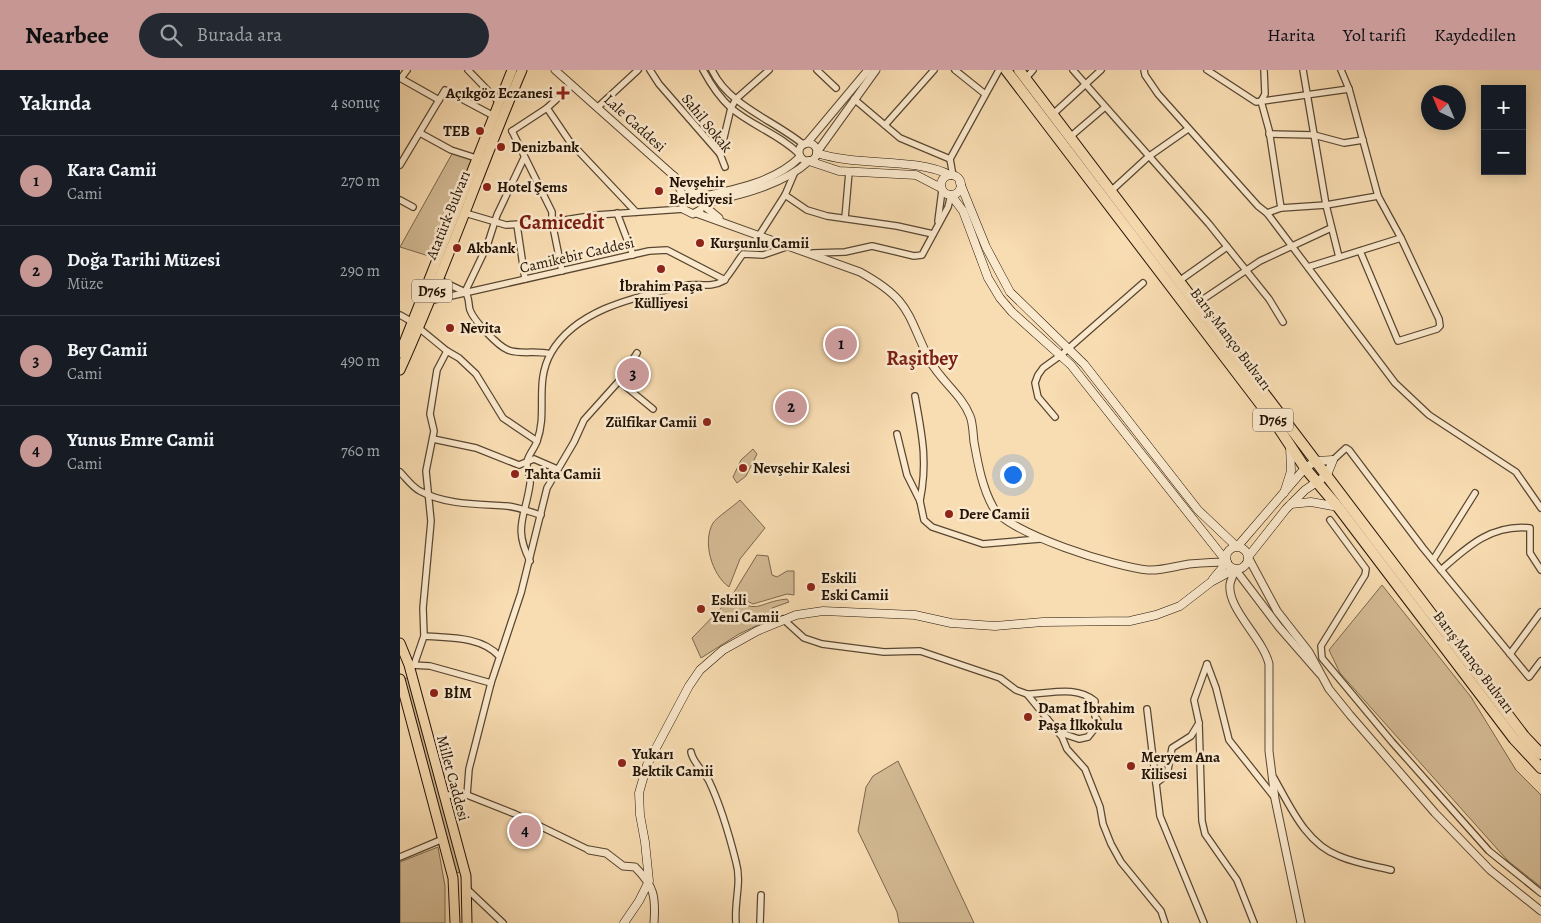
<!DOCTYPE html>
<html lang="tr">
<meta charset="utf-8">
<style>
:root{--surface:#171b24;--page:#242831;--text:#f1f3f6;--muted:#9ea1a6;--line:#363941;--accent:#c59692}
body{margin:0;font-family:Alegreya,serif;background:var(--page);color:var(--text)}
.controls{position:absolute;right:15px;top:15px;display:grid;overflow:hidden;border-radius:0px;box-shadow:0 2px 12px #0003}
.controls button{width:45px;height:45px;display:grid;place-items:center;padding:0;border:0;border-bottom:1px solid var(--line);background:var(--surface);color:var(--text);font:25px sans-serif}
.compass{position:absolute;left:1021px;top:15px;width:45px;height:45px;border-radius:50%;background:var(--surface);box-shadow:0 2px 12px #0003;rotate:316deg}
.you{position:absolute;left:612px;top:404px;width:18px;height:18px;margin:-12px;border:4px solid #fff;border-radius:50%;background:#1a73e8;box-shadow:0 0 0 8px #1a73e833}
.badge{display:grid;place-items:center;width:32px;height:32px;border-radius:50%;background:var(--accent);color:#111;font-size:16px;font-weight:700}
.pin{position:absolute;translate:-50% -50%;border:2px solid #fff;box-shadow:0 1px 5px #0006}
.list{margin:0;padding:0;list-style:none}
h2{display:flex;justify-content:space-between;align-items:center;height:65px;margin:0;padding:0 20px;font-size:21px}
h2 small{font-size:16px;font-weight:400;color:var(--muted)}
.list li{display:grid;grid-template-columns:32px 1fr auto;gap:15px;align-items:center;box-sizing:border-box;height:90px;padding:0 20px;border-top:1px solid var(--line)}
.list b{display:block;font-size:19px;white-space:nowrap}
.list p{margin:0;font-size:16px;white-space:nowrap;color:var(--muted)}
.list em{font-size:16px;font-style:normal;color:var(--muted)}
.icon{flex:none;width:28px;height:28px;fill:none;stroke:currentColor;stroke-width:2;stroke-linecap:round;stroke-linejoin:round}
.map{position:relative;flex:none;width:1141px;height:853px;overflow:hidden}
header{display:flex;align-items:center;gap:30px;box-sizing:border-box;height:70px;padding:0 25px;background:var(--accent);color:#111}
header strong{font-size:24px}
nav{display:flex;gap:28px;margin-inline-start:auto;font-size:18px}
.search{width:350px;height:45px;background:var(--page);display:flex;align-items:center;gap:12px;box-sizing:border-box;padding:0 18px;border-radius:28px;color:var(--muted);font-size:19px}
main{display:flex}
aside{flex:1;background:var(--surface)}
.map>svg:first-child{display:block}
</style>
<header>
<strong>Nearbee</strong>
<div class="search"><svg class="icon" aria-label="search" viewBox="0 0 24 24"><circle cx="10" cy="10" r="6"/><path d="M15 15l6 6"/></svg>Burada ara</div>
<nav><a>Harita</a><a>Yol tarifi</a><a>Kaydedilen</a></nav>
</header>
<main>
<aside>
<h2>Yakında<small>4 sonuç</small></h2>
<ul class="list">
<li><span class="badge">1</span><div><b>Kara Camii</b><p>Cami</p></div><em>270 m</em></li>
<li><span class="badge">2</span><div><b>Doğa Tarihi Müzesi</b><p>Müze</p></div><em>290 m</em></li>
<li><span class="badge">3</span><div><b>Bey Camii</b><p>Cami</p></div><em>490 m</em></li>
<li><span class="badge">4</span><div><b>Yunus Emre Camii</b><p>Cami</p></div><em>760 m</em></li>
</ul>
</aside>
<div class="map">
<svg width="1141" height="853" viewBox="0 0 1141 853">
<rect width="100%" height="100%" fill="#f9ddb2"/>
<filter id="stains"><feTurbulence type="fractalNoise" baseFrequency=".004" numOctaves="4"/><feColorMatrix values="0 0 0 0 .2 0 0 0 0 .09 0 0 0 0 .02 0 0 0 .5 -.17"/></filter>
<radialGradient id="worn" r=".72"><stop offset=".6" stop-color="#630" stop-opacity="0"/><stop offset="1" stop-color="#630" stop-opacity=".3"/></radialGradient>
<g fill="#d4bb95" stroke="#7b674e">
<polygon points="53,82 73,89 32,187 0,177"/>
<polygon points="353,379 357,384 346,406 337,413 333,407 341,390"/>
<path d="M340,430L365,458L340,489L329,517C312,505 302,472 313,453C317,447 334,436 340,430Z"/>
<polygon points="357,485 368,486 372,505 377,507 387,501 394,501 394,525 387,524 353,534 333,524"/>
<polygon points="982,515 1071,627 1116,700 1141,725 1141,817 1108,791 940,603 929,580"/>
<path d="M331,528C361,545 357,532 387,529L389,532L372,538L375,547L339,564L301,588L292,568Z"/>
<polygon points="9,607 61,802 54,803 4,609"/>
<polygon points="498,691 574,853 499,853 497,842 458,761 466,717 473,706"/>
<polygon points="38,777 45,816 45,853 0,853 0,792"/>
</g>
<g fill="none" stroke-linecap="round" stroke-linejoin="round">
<defs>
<g id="minor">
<polyline points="68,0 98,31"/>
<polyline points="250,0 259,14 320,84 325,97"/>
<path d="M303,0C310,13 320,28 331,38C352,56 379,64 399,84"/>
<path d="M312,0C329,36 374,50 404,75"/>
<polyline points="417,0 436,18"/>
<polyline points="555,0 585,24"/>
<polyline points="673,0 809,154 869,229 883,252"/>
<polyline points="744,0 745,5 758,24 858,136 867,143 995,313 1029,345 1116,402 1141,438"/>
<polyline points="807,0 856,32 949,19"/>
<polyline points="864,0 865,24 861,31 869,60 881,138"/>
<polyline points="903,0 926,135 939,187"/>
<polyline points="941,0 949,19 978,126 1001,168 1039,249 1040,256 1037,259 998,271 960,181"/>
<polyline points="0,8 39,30"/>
<polyline points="1,8 7,0"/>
<polyline points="626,8 633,0"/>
<polyline points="454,29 500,68 550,89"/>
<polyline points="198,37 238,0"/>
<polyline points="147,38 170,72 236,142"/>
<polyline points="652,45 701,0"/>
<polyline points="485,55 534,0"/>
<polyline points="112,61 152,142 152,152 162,201"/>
<polyline points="112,61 147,38 172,15"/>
<polyline points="20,63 51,80 76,88"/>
<polyline points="869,64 914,65 944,73 963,70"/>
<polyline points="670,67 705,37"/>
<polyline points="320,84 331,38 336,29 369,0"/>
<polyline points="0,95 45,20 92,45"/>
<polyline points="553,106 550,89 599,0"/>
<polyline points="711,121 748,87 788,59"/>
<polyline points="385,125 407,140 427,146 497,156 533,164"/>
<polyline points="0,130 13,137"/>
<polyline points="65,143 106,155 152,152 196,145 284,139"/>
<polyline points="217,143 233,185"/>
<polyline points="867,143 881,138 926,135 978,126"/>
<polyline points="445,148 449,102"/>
<polyline points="538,151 542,120"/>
<polyline points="117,155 125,209"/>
<polyline points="360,164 385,125 394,104"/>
<polyline points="413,183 445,182 472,176 514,186 522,185 548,137 551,125"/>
<polyline points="908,197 1001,168"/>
<path d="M37,209L65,222C70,228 68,234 70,240C74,251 98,276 108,280C121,285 137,280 150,284"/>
<polyline points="779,211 827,177"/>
<polyline points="65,222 87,176 97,145 124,88"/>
<polyline points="29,231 249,181 267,180 325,210"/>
<polyline points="796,234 860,191 931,158"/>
<polyline points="0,245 14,253"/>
<polyline points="19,258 47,281 59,288 76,304 103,348 137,371"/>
<polyline points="219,311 253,339"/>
<path d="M515,326C522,365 528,391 520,431"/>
<polyline points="655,347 638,327 635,313 638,305 643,298 661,285 743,213"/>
<polyline points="497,364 507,405 520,431 524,450 532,457 583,474 640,469"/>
<polyline points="33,369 76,378 119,395 134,389 157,399"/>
<polyline points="933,390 946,378 949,380 1023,478 1129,607 1141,591"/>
<path d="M0,402C6,408 12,417 20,421C45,435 79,434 107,436C118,437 130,442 141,445"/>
<polyline points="930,450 966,499 965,505 921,576 922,588 992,672 1089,781 1141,823"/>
<polyline points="1033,490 1075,423"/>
<path d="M130,491C113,457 125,448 130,414C131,407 126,399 127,392C128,385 135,378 137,371C148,342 134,313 151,283C176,239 236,227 282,216C296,212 310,219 323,211C327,209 338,190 343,184L363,185L389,176"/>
<path d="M1041,500C1068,476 1092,454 1130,458V483L1141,500"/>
<polyline points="383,549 404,568 422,574 484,582 520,581 600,608 616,620 627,624 662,667 667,679 685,699 700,737 703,754 711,774 721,792 761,841 765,853"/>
<path d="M24,566C49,568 81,566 99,586"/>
<polyline points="1110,584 1141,542"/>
<polyline points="807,594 794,630 799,653 802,751 805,764 837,810 854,853"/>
<polyline points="807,594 816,618 829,670 875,728"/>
<polyline points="11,595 30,596 91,613"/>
<polyline points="14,595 24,566 23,538 31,451 26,401 34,361 30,344 37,300 47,281"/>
<path d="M627,624C650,624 675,615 695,631V646L699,653L688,667L679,669L661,663"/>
<polyline points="747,639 760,746 804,853"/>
<path d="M291,682C293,693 303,700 309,711C319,732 330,768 336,792C342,812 334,832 336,853"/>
<path d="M874,708C890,736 906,774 939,786C955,793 974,796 991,800"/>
<polyline points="756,713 767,705 772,678 791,666 799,653"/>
<polyline points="43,725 67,725 115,744 189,780"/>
<polyline points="67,725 69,699 91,613 121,523 147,418 174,372 184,350 219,311 237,283"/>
<polyline points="0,787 43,769"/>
<polyline points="67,819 103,853"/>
<polyline points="360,853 361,825"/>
</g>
<g id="tertiary">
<polyline points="155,0 293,123"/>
<polyline points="407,73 468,0"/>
<circle cx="408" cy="82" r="9"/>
<polyline points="417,82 476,0"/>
<polyline points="274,106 284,128 283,139 293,144 300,140"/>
<path d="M300,127C334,120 375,112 400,87"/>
<polyline points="284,128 290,124 296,124"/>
<path d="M302,134C338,125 382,116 409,91"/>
<polyline points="302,134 319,148"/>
<path d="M296,143L460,202C511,230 506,243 530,291C541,311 562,325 570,346C573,353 573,364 574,372C578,394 582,417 593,437C606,463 719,498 748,500C761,501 776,496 789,494C801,493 814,492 827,492"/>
<polyline points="848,487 877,541 909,582 929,619 950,645 1035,743 1090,800 1141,841"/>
<path d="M189,780L206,783L223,796L235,797C254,816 256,826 254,853"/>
<path d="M901,853L875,729L869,681V594C863,568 827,539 830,514C831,509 834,504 835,499L879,557L920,604"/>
</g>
<g id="secondary">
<path d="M417,83C459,97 514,87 550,105"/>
<polyline points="409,91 439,101 516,105 541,118"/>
<circle cx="551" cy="115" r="10"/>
<polyline points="560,113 586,177 610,222 684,294 798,440 837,477 905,398 916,391 933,390 927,405 905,420 886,439 848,487"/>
<polyline points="551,125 563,141 588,208 600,228 612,242 671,295 827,492 813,509"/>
<polyline points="884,423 891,401 890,376"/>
<polyline points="891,434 911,432 938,437"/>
<circle cx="837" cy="488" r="11"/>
<polyline points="224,853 239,831 249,811 245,772 240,745 239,723 247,695 289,616 300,600 323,580 357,561 396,545 423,541 515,545 551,553 595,556 643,552 730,551 756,545 780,536 811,512 835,499"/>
</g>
<g id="primary">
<polyline points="0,283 112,0"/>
<path d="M0,300C45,201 80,99 122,0"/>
<polyline points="0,573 9,595 66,806 67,853"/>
<polyline points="0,609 53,808 55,853"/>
</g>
<g id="trunk">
<polyline points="606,0 878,357 905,398 938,437 1114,669 1141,698"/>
<polyline points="619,0 1124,666 1141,684"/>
</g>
</defs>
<use href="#minor" stroke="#584631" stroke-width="8"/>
<use href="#tertiary" stroke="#584631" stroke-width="9"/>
<use href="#secondary" stroke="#221306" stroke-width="9"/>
<use href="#primary" stroke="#221306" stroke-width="11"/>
<use href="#trunk" stroke="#221306" stroke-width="12"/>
<use href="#minor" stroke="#fbe9cd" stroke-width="5.5"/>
<use href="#tertiary" stroke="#fbe9cd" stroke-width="7"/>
<use href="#secondary" stroke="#fbe9cd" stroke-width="8"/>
<use href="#primary" stroke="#f9ddb2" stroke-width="9"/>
<use href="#trunk" stroke="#f9ddb2" stroke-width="10"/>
</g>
<g fill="#8f2418" stroke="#fbe9cd" stroke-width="2">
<path d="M160.5 15.5h5v5h5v5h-5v5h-5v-5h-5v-5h5z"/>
<circle cx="80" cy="61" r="5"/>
<circle cx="101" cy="77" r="5"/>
<circle cx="87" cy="117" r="5"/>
<circle cx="259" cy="121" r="5"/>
<circle cx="300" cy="173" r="5"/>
<circle cx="57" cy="178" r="5"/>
<circle cx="261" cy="199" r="5"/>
<circle cx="50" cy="258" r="5"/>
<circle cx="307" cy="352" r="5"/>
<circle cx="343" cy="398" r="5"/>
<circle cx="115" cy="404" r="5"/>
<circle cx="549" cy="444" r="5"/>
<circle cx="411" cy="517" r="5"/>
<circle cx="301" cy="539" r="5"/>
<circle cx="34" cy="623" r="5"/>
<circle cx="628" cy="647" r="5"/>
<circle cx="222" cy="693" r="5"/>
<circle cx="731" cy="696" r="5"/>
</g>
<g text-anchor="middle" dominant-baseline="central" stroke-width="5" stroke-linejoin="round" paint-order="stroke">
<g fill="#fbe9cd" stroke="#635342" stroke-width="1">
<rect x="12" y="209.5" width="40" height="23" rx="4"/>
<rect x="853" y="338.5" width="40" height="23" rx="4"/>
</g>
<g font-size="14" font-weight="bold" fill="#221306">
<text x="32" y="221">D765</text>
<text x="873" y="350">D765</text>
</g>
<g font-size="15" font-weight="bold" fill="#221306" stroke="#fbe9cd" text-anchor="start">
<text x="153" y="23" text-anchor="end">Açıkgöz Eczanesi</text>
<text x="70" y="61" text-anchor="end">TEB</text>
<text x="111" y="77">Denizbank</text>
<text x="269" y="112">Nevşehir<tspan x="269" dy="17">Belediyesi</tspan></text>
<text x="97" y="117">Hotel Şems</text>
<text x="310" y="173">Kurşunlu Camii</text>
<text x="67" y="178">Akbank</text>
<text x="261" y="216" text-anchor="middle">İbrahim Paşa<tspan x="261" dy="17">Külliyesi</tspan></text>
<text x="60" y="258">Nevita</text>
<text x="297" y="352" text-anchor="end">Zülfikar Camii</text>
<text x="353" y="398">Nevşehir Kalesi</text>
<text x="125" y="404">Tahta Camii</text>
<text x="559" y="444">Dere Camii</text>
<text x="421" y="508">Eskili<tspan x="421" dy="17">Eski Camii</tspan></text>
<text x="311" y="530">Eskili<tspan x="311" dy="17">Yeni Camii</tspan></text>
<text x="44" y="623">BİM</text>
<text x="638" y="638">Damat İbrahim<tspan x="638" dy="17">Paşa İlkokulu</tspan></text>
<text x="232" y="684">Yukarı<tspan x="232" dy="17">Bektik Camii</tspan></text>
<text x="741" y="687">Meryem Ana<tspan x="741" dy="17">Kilisesi</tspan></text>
</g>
<g font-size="15" fill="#221306" stroke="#fbe9cd">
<text transform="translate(235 53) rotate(42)">Lale Caddesi</text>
<text transform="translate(307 53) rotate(51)">Sahil Sokak</text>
<text transform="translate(48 145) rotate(-68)">Atatürk Bulvarı</text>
<text transform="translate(177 185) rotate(-13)">Camikebir Caddesi</text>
<text transform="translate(831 269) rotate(53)">Barış Manço Bulvarı</text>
<text transform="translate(1074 592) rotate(53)">Barış Manço Bulvarı</text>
<text transform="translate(53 708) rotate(75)">Millet Caddesi</text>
</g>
<g font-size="20" font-weight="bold" fill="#7a1f14" stroke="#fbe9cd">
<text x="162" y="152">Camicedit</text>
<text x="522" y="288">Raşitbey</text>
</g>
</g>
<rect width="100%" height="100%" filter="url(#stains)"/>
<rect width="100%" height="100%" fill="url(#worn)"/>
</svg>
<div class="controls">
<button>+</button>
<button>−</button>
</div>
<svg class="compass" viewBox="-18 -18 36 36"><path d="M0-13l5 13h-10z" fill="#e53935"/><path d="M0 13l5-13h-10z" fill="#9ea1a6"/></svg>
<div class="you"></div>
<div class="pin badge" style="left:441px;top:274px">1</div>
<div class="pin badge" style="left:391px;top:337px">2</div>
<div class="pin badge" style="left:233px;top:304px">3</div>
<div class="pin badge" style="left:125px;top:761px">4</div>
</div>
</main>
